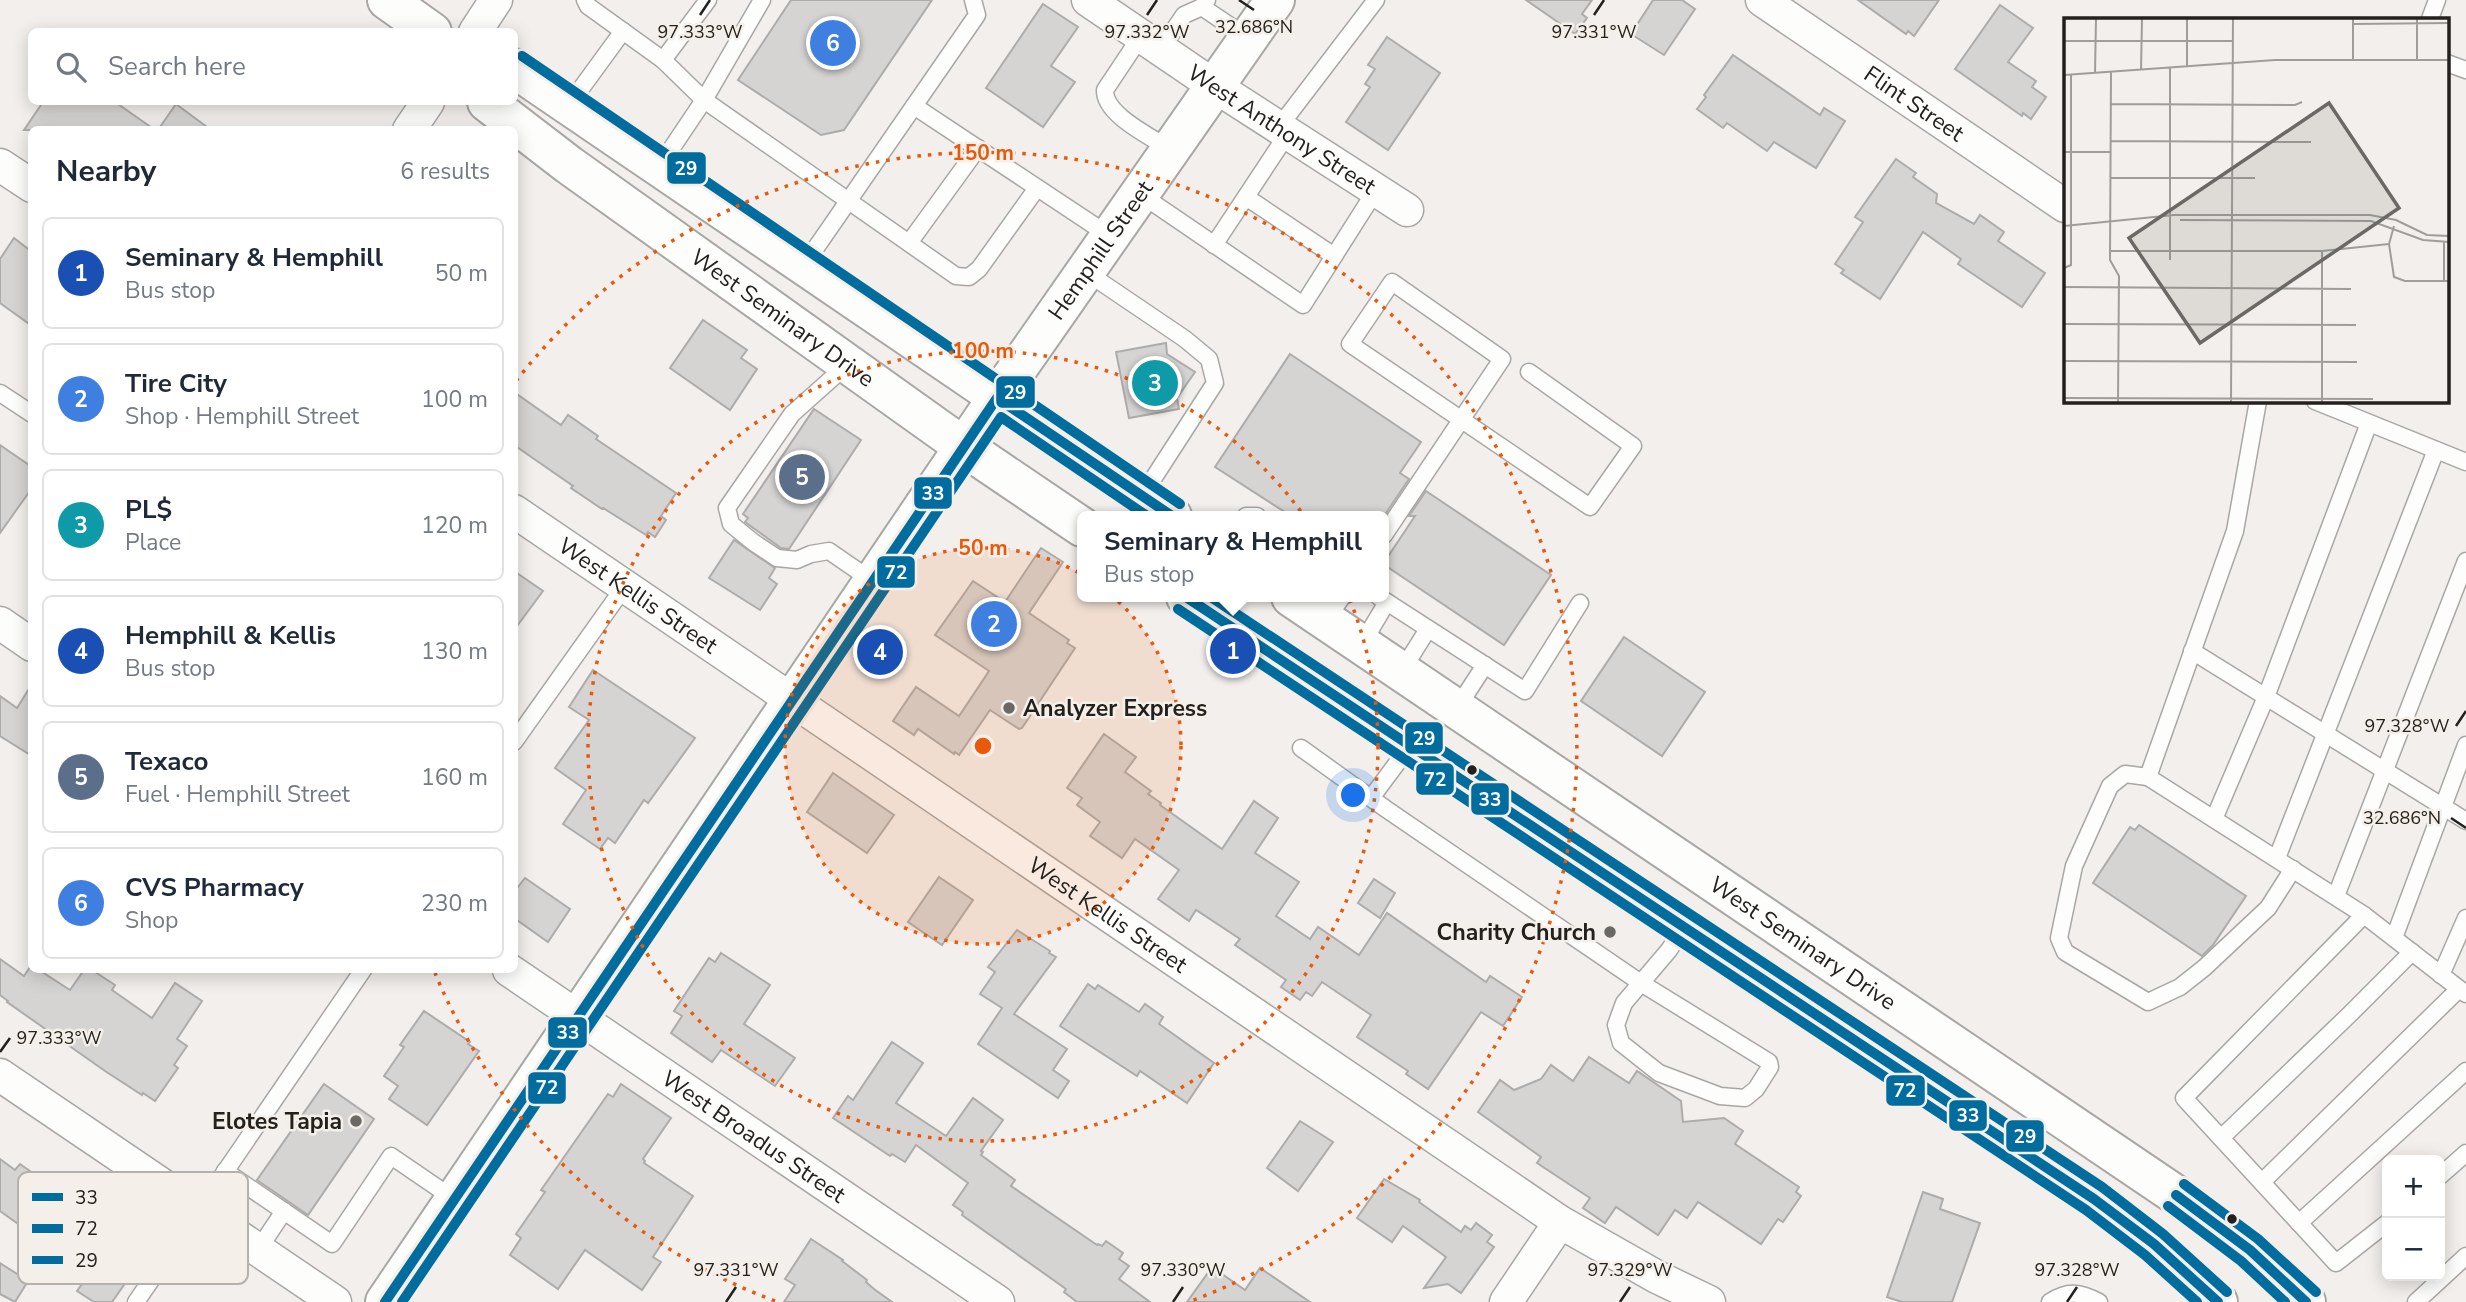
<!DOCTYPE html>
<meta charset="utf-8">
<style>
:root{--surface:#fff;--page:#f6f6f7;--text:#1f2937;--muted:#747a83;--line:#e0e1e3;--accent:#0b8043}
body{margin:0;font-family:"Nunito Sans",sans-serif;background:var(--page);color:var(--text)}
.controls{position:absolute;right:21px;bottom:21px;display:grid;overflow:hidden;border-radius:10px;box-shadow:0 4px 18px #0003}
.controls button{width:63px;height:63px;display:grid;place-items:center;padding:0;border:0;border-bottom:2px solid var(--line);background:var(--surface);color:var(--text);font:35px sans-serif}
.you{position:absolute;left:1354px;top:796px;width:24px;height:24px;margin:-18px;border:5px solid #fff;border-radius:50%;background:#1a73e8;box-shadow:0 0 0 10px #1a73e833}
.badge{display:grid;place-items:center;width:46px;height:46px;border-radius:50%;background:var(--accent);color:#fff;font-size:23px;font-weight:700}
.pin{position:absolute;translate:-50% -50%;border:4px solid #fff;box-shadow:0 2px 7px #0006}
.popup{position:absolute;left:1077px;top:511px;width:312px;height:91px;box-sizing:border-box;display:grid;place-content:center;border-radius:10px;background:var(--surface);filter:drop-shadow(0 2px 5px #0005);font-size:23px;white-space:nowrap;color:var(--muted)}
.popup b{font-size:26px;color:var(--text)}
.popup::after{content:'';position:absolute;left:50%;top:100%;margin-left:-14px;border:14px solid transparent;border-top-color:var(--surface)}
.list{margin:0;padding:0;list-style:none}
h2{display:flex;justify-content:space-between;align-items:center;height:91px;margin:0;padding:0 28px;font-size:30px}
h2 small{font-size:23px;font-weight:400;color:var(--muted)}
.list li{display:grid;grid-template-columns:46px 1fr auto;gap:21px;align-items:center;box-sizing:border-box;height:112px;margin:0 14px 14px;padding:0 14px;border:2px solid var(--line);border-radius:10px}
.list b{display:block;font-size:26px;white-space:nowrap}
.list p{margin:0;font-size:23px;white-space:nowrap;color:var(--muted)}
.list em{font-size:23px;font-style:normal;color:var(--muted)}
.icon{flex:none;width:38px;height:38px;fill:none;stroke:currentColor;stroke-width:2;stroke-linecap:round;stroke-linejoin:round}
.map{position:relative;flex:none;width:2466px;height:1302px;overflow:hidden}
.search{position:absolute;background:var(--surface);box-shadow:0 4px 18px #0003;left:28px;top:28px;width:490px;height:77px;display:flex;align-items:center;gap:18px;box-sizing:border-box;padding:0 24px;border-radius:10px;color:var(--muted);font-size:26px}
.panel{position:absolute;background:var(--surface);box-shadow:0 4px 18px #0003;left:28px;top:126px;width:490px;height:847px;border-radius:10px}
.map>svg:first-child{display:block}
</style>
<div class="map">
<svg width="2466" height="1302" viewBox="0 0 2466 1302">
<rect width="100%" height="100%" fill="#f2efec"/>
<g fill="#d6d4d2" stroke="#aeacaa" stroke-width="2">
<polygon points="791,0 932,0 844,130 821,135 738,80"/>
<polygon points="1526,0 1592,0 1582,14 1587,18 1575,34"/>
<polygon points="1653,0 1682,0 1695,9 1664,55 1631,34"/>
<polygon points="1858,0 1939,0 1914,36 1908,31 1906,34"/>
<polygon points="1043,4 1078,27 1051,66 1075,82 1043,127 986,88"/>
<polygon points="2000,5 2033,28 2008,62 2036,81 2032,87 2046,97 2031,119 2023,113 2022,116 1955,69"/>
<polygon points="1387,37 1440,73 1388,150 1346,122 1370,87 1365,84 1375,69 1368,65"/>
<polygon points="1733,55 1820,115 1824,108 1845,121 1816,168 1774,142 1767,151 1727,123 1723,128 1697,109 1706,97 1704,95"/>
<polygon points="43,102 115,102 155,130 24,130"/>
<polygon points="176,104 211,130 158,130"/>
<polygon points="1896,159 1916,173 1913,177 1937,194 1936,203 1974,224 1980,215 2004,232 1998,241 2045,273 2022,307 1958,264 1961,259 1923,232 1880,299 1841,273 1844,270 1835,264 1863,222 1855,217"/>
<polygon points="14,238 32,252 32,326 0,303 0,259"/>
<polygon points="703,320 747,350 741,358 757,369 730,410 670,368"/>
<polygon points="1166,343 1167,354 1195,372 1177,398 1179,409 1129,418 1116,352"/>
<polygon points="1290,354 1421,442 1400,473 1409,479 1384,516 1291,516 1215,467"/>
<polygon points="514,392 561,425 568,415 598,436 596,439 676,493 661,516 666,520 655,537 648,532 646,535 603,508 602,509 571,488 573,486 514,445"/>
<polygon points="814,409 861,440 789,549 781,548 745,522 748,518 743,514"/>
<polygon points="0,445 32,467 32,488 0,533"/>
<polygon points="1426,491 1551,575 1504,645 1383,564 1415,516 1409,516"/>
<polygon points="734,540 775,568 769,578 777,584 760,610 709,578"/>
<polygon points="1041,548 1063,562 1029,613 1069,640 1067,643 1075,648 1022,728 1019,729 990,710 959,755 955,752 954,754 918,729 914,735 893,721 916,687 959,716 989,671 935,635 973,581 1005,602"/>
<polygon points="514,571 543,591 514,630"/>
<polygon points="1624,637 1705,692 1662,756 1581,701"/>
<polygon points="593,670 695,738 648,803 644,800 615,843 608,838 600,849 563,824 586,790 555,768 589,720 569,707"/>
<polygon points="32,684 32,756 0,736 0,696 17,708"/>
<polygon points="1104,734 1136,757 1125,772 1151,791 1148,794 1161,803 1160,805 1222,849 1254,801 1278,818 1255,853 1299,882 1276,916 1310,939 1318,927 1359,955 1387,913 1486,982 1490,976 1522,997 1503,1026 1481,1012 1428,1089 1406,1074 1408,1071 1357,1037 1371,1015 1322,982 1312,996 1306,992 1300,1000 1281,987 1286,980 1235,945 1240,939 1196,910 1189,921 1158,899 1179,870 1135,839 1122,858 1090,836 1100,822 1077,805 1082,798 1067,788"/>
<polygon points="833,773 894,815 867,853 807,812"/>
<polygon points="2139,825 2246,896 2213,945 2202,956 2093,883 2130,827 2135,830"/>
<polygon points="939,877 973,900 942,945 908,922"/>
<polygon points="525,878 570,909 548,942 514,918 514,892"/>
<polygon points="1374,879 1395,893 1380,918 1358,903"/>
<polygon points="1017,930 1050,951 1049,953 1056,957 1014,1014 1067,1049 1053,1070 1069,1081 1058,1098 978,1044 1002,1008 980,994 995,972 988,967"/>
<polygon points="721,953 770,985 744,1024 795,1058 775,1086 721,1050 712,1062 671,1033 682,1016 674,1011 709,958 715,962"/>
<polygon points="0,959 24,976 32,964 32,970 39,970 70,990 84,970 92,970 115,985 112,990 152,1018 175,983 202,1001 177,1039 187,1046 174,1065 178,1068 155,1101 143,1093 142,1095 105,1071 7,1002 8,1001 0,995"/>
<polygon points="1088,984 1095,989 1098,985 1139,1012 1145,1004 1163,1017 1159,1024 1214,1063 1187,1103 1140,1071 1137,1076 1060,1026"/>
<polygon points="424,1011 470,1042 468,1044 479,1051 427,1125 389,1099 398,1086 384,1076 404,1047 400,1045"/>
<polygon points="892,1042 923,1063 896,1103 946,1136 973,1098 1003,1120 981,1151 983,1152 981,1155 1015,1180 1011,1186 1097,1245 1098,1244 1102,1246 1106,1241 1123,1253 1119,1259 1129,1266 1119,1279 1150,1302 1077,1302 1064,1292 1066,1289 962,1215 963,1212 953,1205 968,1183 916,1145 905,1162 892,1154 890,1156 833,1118 848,1096 853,1100"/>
<polygon points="1589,1057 1629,1083 1637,1071 1681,1101 1683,1122 1724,1118 1743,1131 1735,1144 1799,1187 1796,1192 1801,1196 1783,1222 1778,1219 1761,1244 1698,1202 1687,1218 1675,1210 1658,1235 1616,1207 1605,1223 1583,1208 1590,1198 1537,1163 1541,1157 1478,1112 1500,1080 1514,1090 1541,1079 1551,1065 1573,1081"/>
<polygon points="324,1084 374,1119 308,1215 257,1180"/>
<polygon points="621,1084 671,1118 643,1159 645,1161 644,1163 693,1196 653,1257 661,1262 642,1290 585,1250 558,1289 510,1255 521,1238 516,1234 545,1192 541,1190 608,1094 613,1097"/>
<polygon points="1300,1121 1333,1142 1298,1191 1267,1168"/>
<polygon points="0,1159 15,1170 20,1164 58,1191 56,1193 71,1204 60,1218 105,1250 117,1233 123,1237 128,1229 148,1243 144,1248 148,1251 112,1302 94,1302 77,1291 91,1271 44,1237 42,1241 0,1211"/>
<polygon points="1384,1179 1420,1200 1419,1202 1461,1232 1465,1226 1471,1230 1476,1223 1492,1235 1487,1242 1494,1247 1461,1293 1448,1284 1424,1288 1446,1257 1403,1226 1392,1242 1357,1218"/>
<polygon points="1923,1192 1943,1199 1940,1209 1980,1223 1952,1302 1902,1302 1887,1297"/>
<polygon points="811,1239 843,1260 842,1261 867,1280 866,1282 874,1289 892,1302 784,1302 795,1285 785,1279"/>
<polygon points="0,1263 28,1281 15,1302 0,1294"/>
<polygon points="1212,1267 1245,1290 1260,1268 1310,1302 1187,1302"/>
</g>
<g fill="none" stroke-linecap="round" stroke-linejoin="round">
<defs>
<g id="service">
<polyline points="585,0 588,6 663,60 704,100 956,276 969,277 979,269 1037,188"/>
<polyline points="1207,0 1202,7 1248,38"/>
<polyline points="2430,19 2437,0"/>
<path d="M1141,36L1105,90C1104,115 1152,137 1171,150"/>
<polyline points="1161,49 1184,15 1202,7"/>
<polyline points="663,60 708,0"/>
<polyline points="2447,63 2466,70"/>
<polyline points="569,105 623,31"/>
<polyline points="914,106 1110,236"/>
<polyline points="1279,127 1376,0"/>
<polyline points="659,167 704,100 762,0"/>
<polyline points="1140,194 1303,305 1376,190"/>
<polyline points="1246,197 1334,256"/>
<polyline points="909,243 978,148"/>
<polyline points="1214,245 1288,133"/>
<polyline points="804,265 977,15 973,0"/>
<polyline points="1086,272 1185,339 1209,359 1215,383 1142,496"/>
<polyline points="848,364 792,414 727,508 731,524 753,542 777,558 797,560 811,554 829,551 874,582"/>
<polyline points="0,393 32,414"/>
<polyline points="2258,401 2235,531 2148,777 2364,915 2466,994"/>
<polyline points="2315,401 2466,462"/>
<polyline points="1246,516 1257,516"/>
<polyline points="1384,535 1502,359 1392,282 1350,344 1590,507 1633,446 1529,372"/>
<polyline points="1379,597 1525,691 1580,603"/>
<polyline points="1326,620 1342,597"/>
<polyline points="1362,644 1387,602"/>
<polyline points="2192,651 2466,821"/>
<polyline points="1401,672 1428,629"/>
<polyline points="1457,708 1485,665"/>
<polyline points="514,742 625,586"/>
<polyline points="1301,748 1386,809 1641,983 1769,1062 1770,1067 1756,1089 1745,1098 1720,1096 1659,1073 1621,1043 1616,1025 1624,1003 1669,950 1685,926"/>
<polyline points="2148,777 2125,774 2110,786 2074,866 2059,938 2065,952 2148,1002 2180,987 2204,968 2268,908 2293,869"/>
<polyline points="1371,798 1409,747"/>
<polyline points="2214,819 2266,697 2369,423"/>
<polyline points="2277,858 2436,450"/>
<polyline points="2336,896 2466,561"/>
<polyline points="2364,915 2184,1098 2336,1263 2387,1223"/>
<polyline points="2394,938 2466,745"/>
<polyline points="2441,975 2466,918"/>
<polyline points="2221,1138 2349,1015 2412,952"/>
<polyline points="225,1171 332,1244 391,1156 454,1199"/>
<polyline points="2440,1176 2466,1153"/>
<polyline points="2262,1182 2459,989"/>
<polyline points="2299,1223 2466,1071"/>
<polyline points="258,1250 284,1211"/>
<polyline points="136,1302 363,970"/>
<path d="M2050,1302C2068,1290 2080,1292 2099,1302"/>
<polyline points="2416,1302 2466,1256"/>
</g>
<g id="minor">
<path id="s1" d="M1088,0L1216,87L1407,210"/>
<path id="s2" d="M1762,0L2065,206"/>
<polyline points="475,32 496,0"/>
<polyline points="409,130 428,102"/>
<polyline points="0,165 32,186"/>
<path id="s3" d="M514,511L1560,1222L1657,1277L1709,1302"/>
<polyline points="0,623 32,645"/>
<path id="s4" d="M509,970L998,1302"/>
<polyline points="0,1075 335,1302"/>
<polyline points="1506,1302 1560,1222"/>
</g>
<g id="secondary">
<polyline points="387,0 432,32"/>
<polyline points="514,68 1172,516"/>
<path id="s5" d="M487,102L569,165L964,447L1082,527"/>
<path d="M1186,597C1487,800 1792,997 2094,1199L2154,1244L2218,1302"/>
<path id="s6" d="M1291,597L2176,1195L2250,1250L2306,1302"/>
<path id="s7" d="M385,1302L997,398L1275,0"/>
</g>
</defs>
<use href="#service" stroke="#a9a7a4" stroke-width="19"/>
<use href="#minor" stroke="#a9a7a4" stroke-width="35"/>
<use href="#secondary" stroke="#a9a7a4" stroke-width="42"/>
<use href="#service" stroke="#fdfdfc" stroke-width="16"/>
<use href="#minor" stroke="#fdfdfc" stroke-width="32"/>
<use href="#secondary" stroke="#fdfdfc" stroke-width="38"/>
<defs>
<g id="bus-1">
<polyline points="1186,597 2094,1199 2154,1244 2218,1302"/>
<polyline points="2176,1195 2250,1250 2306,1302"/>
<polyline points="385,1302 997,398 1172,516"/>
</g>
<g id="bus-2">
<polyline points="1178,609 2086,1210 2145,1255 2197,1302"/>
<polyline points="2168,1206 2241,1261 2285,1302"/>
<polyline points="402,1302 1001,417 1147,516"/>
</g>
<g id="bus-3">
<polyline points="522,56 1180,504"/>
<polyline points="1211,597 2102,1187 2163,1234 2227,1292"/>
<polyline points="2184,1184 2258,1239 2316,1292"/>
</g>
</defs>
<use href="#bus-1" stroke="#f5efe9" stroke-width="16"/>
<use href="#bus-2" stroke="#f5efe9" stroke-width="16"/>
<use href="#bus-3" stroke="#f5efe9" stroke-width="16"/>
<use href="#bus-1" stroke="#006d9e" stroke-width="10"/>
<use href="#bus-2" stroke="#006d9e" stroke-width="10"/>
<use href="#bus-3" stroke="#006d9e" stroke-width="10"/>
</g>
<path fill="none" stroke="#23211e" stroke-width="2.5" d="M1239,0L1254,10M700,15L710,0M1147,15L1157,0M1594,15L1604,0M2456,726L2466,711M2451,818L2466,828M0,1052L10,1038M726,1302L736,1287M1173,1302L1183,1287M1620,1302L1630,1287M2067,1302L2077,1287"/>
<circle cx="983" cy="746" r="198" fill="#e8590c" fill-opacity=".12"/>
<g fill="none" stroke="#e8590c" stroke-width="3.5" stroke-dasharray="3.5 7">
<circle cx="983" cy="746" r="198"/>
<circle cx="983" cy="746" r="395"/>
<path d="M775 1301A593 593 0 0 1 435 973M516 381A593 593 0 1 1 1191 1301"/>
</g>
<g fill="#6b6966" stroke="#f5efe9" stroke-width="2.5">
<circle cx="1009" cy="708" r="7"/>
<circle cx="1610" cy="932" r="7"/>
<circle cx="356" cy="1121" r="7"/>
</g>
<g fill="#23211e" stroke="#f5efe9" stroke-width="2.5">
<circle cx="1472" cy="770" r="6"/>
<circle cx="2232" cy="1219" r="6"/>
</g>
<g text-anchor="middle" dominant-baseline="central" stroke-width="5" stroke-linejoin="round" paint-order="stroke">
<g font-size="23" fill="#23211e" stroke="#f5efe9">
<text stroke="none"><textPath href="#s2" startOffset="184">Flint Street</textPath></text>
<text stroke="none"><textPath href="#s1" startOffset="233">West Anthony Street</textPath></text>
<text stroke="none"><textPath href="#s7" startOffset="1272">Hemphill Street</textPath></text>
<text stroke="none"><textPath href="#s5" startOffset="366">West Seminary Drive</textPath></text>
<text stroke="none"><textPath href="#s3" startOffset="150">West Kellis Street</textPath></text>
<text stroke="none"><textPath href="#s3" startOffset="718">West Kellis Street</textPath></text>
<text stroke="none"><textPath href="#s6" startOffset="618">West Seminary Drive</textPath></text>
<text stroke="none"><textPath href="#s4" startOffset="296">West Broadus Street</textPath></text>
</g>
<g font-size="23" font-weight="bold" fill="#23211e" stroke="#f5efe9" text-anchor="end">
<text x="1023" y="708" text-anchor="start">Analyzer Express</text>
<text x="1596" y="932">Charity Church</text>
<text x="342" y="1121">Elotes Tapia</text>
</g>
</g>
<g transform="translate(2064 18)">
<rect width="385" height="385" fill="#f2efec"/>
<path fill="none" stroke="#9f9d9a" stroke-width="2" d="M289,6L385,5M0,23H169M289,42V1M353,42V1M123,48V1M77,52L78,1M47,54L46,242L55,258L54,384M31,55L32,1M0,57L211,42H385M46,86L231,87L238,84M46,123L247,124M0,134H46M46,160H191M116,202L307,203L359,222L385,224M0,208L110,197H306L332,202L363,217L385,218M330,208L325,226L330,259L341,263H385M380,224V263M46,233H258L325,226M106,242V50M0,250L7,247V57M0,269L287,271M0,306L292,307M0,343L293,344M0,380L309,381M167,384L169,1M258,384V233"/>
<path fill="#6b6966" fill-opacity="0.15" stroke="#6b6966" stroke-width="3.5" d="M265,85L335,190L136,325L65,220Z"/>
<rect width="385" height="385" fill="none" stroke="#23211e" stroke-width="3.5"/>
</g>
<rect x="18" y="1172" width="230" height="112" rx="10" fill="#f5efe9" stroke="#b6b1ac" stroke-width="2"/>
<rect x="32" y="1193" width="31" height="8" fill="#006d9e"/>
<rect x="32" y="1224" width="31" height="9" fill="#006d9e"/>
<rect x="32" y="1256" width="31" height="8" fill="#006d9e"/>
<g font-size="19" fill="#23211e">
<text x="75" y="1204">33</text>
<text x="75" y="1235">72</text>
<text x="75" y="1267">29</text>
</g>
<g font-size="18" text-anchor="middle" fill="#23211e" stroke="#f5efe9" stroke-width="5" stroke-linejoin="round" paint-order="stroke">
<text x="1254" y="33">32.686°N</text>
<text x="700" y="38">97.333°W</text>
<text x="1147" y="38">97.332°W</text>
<text x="1594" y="38">97.331°W</text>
<text x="2407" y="732">97.328°W</text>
<text x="2402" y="824">32.686°N</text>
<text x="59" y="1044">97.333°W</text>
<text x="736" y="1276">97.331°W</text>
<text x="1183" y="1276">97.330°W</text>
<text x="1630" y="1276">97.329°W</text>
<text x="2077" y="1276">97.328°W</text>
</g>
<circle cx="983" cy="746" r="10" fill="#e8590c" stroke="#f5efe9" stroke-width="3.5"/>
<g font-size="21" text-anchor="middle" font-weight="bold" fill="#e8590c" stroke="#f5efe9" stroke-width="5" stroke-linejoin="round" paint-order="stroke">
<text x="983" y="160">150 m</text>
<text x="983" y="358">100 m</text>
<text x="983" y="555">50 m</text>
</g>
<g stroke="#f5efe9" stroke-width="2.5">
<rect x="666" y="151" width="41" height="34" rx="7" fill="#006d9e"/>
<rect x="995" y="375" width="41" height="34" rx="7" fill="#006d9e"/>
<rect x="913" y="476" width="40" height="34" rx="7" fill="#006d9e"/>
<rect x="876" y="555" width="40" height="34" rx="7" fill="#006d9e"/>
<rect x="1404" y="721" width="40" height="34" rx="7" fill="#006d9e"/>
<rect x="1415" y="762" width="40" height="34" rx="7" fill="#006d9e"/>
<rect x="1470" y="782" width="40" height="34" rx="7" fill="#006d9e"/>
<rect x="547" y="1016" width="41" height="33" rx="7" fill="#006d9e"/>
<rect x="527" y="1071" width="40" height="34" rx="7" fill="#006d9e"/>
<rect x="1885" y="1074" width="41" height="33" rx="7" fill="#006d9e"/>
<rect x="1948" y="1099" width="40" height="33" rx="7" fill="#006d9e"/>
<rect x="2005" y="1119" width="40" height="34" rx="7" fill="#006d9e"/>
</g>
<g font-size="19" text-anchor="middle" font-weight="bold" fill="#fff">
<text x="686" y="175">29</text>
<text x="1015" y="399">29</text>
<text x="933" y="500">33</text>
<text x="896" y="579">72</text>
<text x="1424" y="745">29</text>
<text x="1435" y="786">72</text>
<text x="1490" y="806">33</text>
<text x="568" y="1039">33</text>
<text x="547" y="1094">72</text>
<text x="1905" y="1097">72</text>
<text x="1968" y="1122">33</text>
<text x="2025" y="1143">29</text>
</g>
</svg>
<div class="controls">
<button>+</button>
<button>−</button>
</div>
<div class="you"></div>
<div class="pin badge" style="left:1233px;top:651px;background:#1a4fb4">1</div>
<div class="popup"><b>Seminary &amp; Hemphill</b>Bus stop</div>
<div class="pin badge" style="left:994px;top:624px;background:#3f7fe0">2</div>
<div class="pin badge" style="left:1155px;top:383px;background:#0f9aa8">3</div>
<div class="pin badge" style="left:880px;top:652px;background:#1a4fb4">4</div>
<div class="pin badge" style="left:802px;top:477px;background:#5c6f8a">5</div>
<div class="pin badge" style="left:833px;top:43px;background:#3f7fe0">6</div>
<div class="search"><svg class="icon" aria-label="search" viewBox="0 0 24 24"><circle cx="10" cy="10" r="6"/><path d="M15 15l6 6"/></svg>Search here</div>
<section class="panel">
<h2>Nearby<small>6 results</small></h2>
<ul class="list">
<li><span class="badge" style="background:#1a4fb4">1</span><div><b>Seminary &amp; Hemphill</b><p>Bus stop</p></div><em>50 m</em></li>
<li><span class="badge" style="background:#3f7fe0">2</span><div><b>Tire City</b><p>Shop · Hemphill Street</p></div><em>100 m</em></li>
<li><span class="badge" style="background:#0f9aa8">3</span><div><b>PL$</b><p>Place</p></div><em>120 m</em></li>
<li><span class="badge" style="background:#1a4fb4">4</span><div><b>Hemphill &amp; Kellis</b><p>Bus stop</p></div><em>130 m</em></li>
<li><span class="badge" style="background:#5c6f8a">5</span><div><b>Texaco</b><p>Fuel · Hemphill Street</p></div><em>160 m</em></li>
<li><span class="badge" style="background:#3f7fe0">6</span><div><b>CVS Pharmacy</b><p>Shop</p></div><em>230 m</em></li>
</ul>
</section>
</div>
